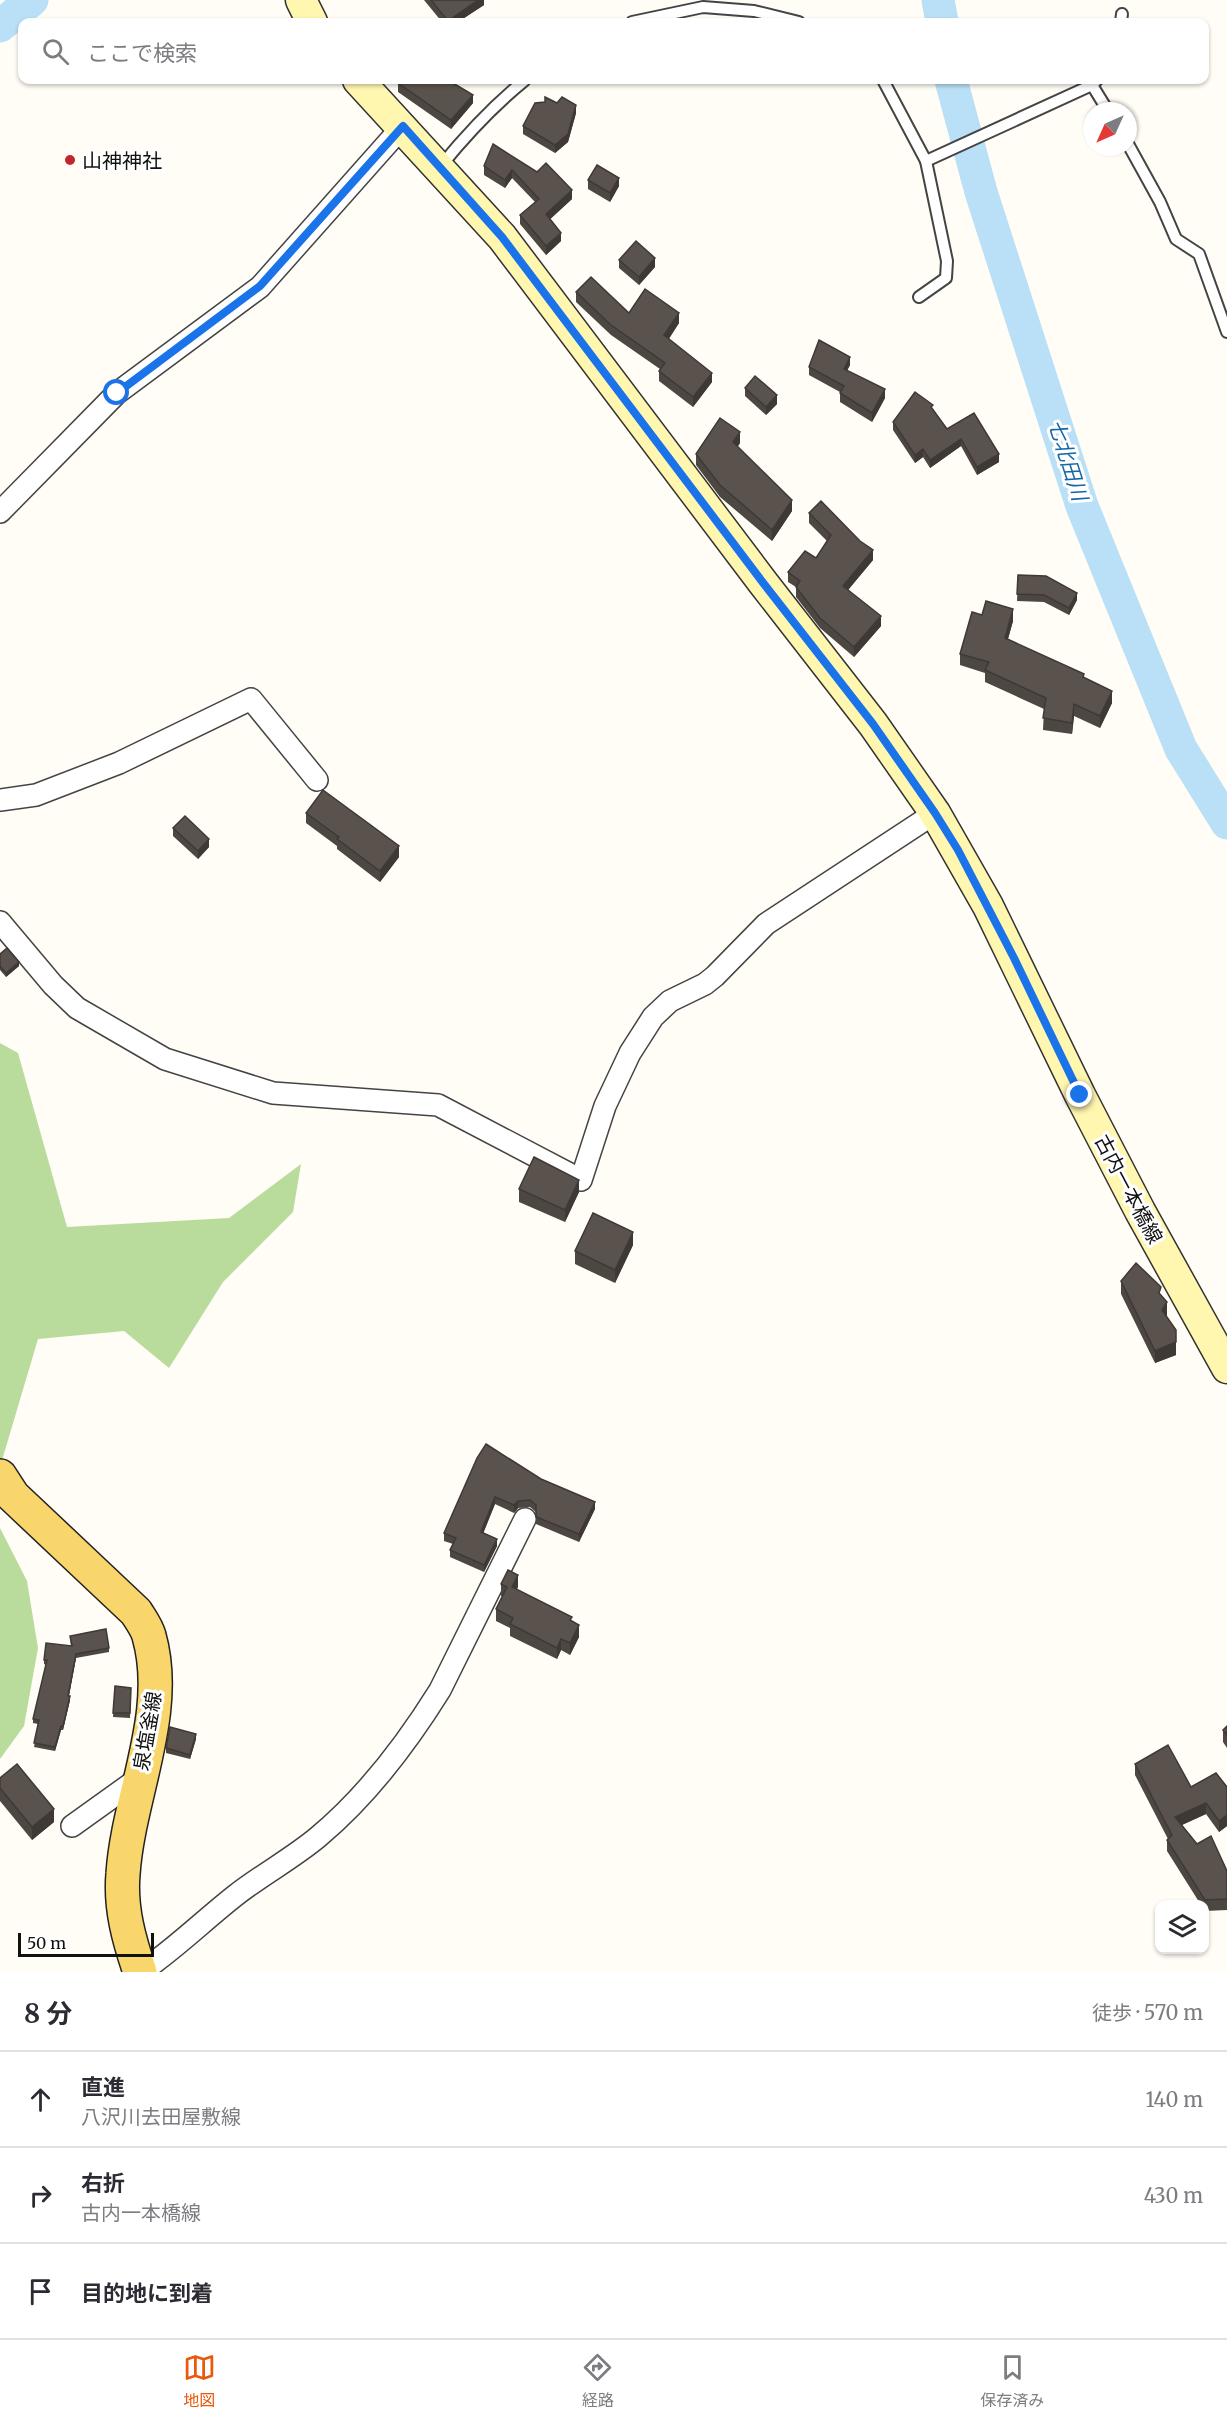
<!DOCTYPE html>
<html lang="ja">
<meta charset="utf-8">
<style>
:root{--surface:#fff;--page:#f7f7f7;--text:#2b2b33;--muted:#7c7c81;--line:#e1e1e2;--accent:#ea580c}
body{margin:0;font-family:Merriweather,"Noto Sans JP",serif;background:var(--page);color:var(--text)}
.controls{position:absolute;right:18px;bottom:18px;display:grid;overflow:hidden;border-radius:12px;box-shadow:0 2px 4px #0004}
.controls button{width:54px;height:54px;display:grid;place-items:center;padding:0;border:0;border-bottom:2px solid var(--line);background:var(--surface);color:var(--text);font:30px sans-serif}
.compass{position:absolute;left:1083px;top:102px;width:54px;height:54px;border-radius:50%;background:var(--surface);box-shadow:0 2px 4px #0004;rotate:225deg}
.scale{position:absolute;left:18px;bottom:15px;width:136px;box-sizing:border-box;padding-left:6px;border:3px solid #111;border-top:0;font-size:16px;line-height:21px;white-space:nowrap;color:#111;-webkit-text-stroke:4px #fff;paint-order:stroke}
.stop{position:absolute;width:18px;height:18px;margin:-14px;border:4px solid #1a73e8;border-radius:50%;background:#fff}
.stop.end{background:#1a73e8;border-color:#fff;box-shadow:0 2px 6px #0008}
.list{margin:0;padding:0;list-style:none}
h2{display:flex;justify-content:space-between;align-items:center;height:78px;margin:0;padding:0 24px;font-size:26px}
h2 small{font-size:20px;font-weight:400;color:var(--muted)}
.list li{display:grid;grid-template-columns:39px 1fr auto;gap:18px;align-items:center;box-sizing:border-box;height:96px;padding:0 24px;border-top:2px solid var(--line)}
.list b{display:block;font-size:22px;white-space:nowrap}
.list p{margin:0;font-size:20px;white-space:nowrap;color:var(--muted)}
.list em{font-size:20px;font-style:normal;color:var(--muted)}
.icon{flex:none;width:33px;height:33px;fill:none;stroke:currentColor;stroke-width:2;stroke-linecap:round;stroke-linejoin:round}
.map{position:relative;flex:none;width:1227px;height:1972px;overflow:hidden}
.search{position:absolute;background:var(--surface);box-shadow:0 2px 4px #0004;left:18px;right:18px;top:18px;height:66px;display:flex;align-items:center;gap:15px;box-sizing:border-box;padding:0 21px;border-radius:12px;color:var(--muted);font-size:22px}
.sheet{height:366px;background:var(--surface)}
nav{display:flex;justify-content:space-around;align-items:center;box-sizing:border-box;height:84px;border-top:2px solid var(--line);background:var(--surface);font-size:16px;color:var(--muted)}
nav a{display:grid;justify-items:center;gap:3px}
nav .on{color:var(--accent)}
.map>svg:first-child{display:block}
</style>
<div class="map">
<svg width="1227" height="1972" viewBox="0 0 1227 1972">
<rect width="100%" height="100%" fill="#fffdf5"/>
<g fill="#b9dc9c">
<polygon points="0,1043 18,1053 67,1227 229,1218 301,1164 293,1212 223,1282 169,1368 124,1331 38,1339 0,1467"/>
<polygon points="0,1528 27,1581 38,1648 24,1726 0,1759"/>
</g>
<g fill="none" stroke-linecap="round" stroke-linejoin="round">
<g stroke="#b9e0f7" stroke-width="33">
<polyline points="938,0 942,22"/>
<polyline points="0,26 32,0"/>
<polyline points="951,80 981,192 1082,506 1181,749 1227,823"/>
</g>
<defs>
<g id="lane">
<polyline points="632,22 703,7 754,11 799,22"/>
<polyline points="1121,22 1122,14"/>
<polyline points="883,80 926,161 947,261 946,278 919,297"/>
<polyline points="1092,85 1108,111"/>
<polyline points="1128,144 1160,202 1176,239 1199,254 1227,332"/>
<polyline points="926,161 1092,85 1097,80"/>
<path d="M440,167C466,135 493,106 525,80"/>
</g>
<g id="street">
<polyline points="0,512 117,393 260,287 403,126"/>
<polyline points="0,800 36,795 119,763 251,699 317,780"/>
<polyline points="0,922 53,985 77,1008 165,1059 273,1093 438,1105 581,1180 605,1106 630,1053 653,1017 670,1001 705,984 715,976 766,924 935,813"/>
<polyline points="72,1826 139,1778"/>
<path d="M141,1972C175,1949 204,1920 236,1895C263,1874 293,1858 318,1837C366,1797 407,1743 440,1690L525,1519"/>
</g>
<g id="secondary">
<polyline points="301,0 312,22"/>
<polyline points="358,80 502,237 764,584 873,724 935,813 988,906 1080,1095 1140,1211 1227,1368"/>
</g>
<path id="primary" d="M0,1476L13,1496L136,1612C141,1620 147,1628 149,1636C171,1713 128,1797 123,1874C120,1908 129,1940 140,1972"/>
</defs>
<use href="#lane" stroke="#444" stroke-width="14"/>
<use href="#street" stroke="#444" stroke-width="24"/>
<use href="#secondary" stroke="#333" stroke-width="33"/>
<use href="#primary" stroke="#222" stroke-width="36"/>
<use href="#lane" stroke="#fff" stroke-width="10"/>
<use href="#street" stroke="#fff" stroke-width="21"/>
<use href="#secondary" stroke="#fff6b0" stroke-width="30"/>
<use href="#primary" stroke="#f9d66b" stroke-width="33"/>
</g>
<g fill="#4d4742">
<polygon points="424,0 484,0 484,5 458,22 442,22"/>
<polygon points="398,83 473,103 451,129 398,92"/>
<polygon points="576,113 568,142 555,153 523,134 523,126"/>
<polygon points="493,144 572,199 550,219 561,241 546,255 520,224 520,215 535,202 512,178 505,188 484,175 484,166"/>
<polygon points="588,180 619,186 610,202 588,189"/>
<polygon points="619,260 655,267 639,285 619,268"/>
<polygon points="576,292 629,313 679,323 669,339 712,382 693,407 659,381 659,371 660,369 611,335 576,302"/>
<polygon points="850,365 847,370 885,398 872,422 840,402 840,392 809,375 809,367"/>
<polygon points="745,388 777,404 766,415 745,396"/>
<polygon points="933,409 947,429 999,462 977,475 961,446 930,468 923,457 915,463 893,430 893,422"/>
<polygon points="740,443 737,447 792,511 772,541 720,497 696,465 696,454"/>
<polygon points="809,513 873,560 848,590 881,626 854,657 820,628 796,597 796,587 788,582 788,572 816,558 827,541 809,523"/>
<polygon points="1018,575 1077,600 1069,615 1044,602 1017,601"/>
<polygon points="982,615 1013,621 1008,639 1084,677 1112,703 1100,728 1074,716 1072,734 1043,730 1044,709 985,682 985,673 960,665 960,654"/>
<polygon points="306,813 399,857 380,882 337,849 337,846 306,823"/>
<polygon points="173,828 209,847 198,859 173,836"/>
<polygon points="0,954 19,966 6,977 0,970"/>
<polygon points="519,1189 579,1192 565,1222 519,1202"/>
<polygon points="633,1245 615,1283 575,1264 575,1251"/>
<polygon points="1121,1281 1161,1296 1167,1315 1166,1316 1176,1355 1155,1363 1121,1294"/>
<polygon points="477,1458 541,1479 595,1509 579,1542 536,1524 536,1512 530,1507 518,1508 514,1513 495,1504 483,1533 497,1546 484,1572 450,1557 450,1550 453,1544 444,1541 444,1533"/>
<polygon points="501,1584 518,1587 516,1589 572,1621 579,1637 570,1655 561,1650 557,1659 510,1636 510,1628 496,1621 496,1609 502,1596 501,1596"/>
<polygon points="70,1636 109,1648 109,1652 76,1658 69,1696 70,1700 63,1730 61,1730 55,1751 34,1747 38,1724 33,1723 33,1719 46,1665 44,1664 44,1660 71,1646"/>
<polygon points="115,1686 131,1688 130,1718 113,1717"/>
<polygon points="1227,1726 1227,1748 1223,1742 1223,1730"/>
<polygon points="196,1739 190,1759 166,1753 166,1748"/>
<polygon points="1135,1764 1191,1787 1227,1787 1227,1826 1219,1832 1206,1814 1182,1825 1197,1844 1227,1871 1227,1910 1205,1911 1204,1905 1201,1905 1167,1851 1167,1840 1168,1839 1135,1775"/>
<polygon points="0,1778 54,1822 32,1840 0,1801"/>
</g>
<g fill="#3f3936">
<polygon points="478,0 484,0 484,5 458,22 448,22 448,21"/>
<polygon points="473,95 473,103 451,129 451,120"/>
<polygon points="576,105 576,113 568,142 555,153 555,145"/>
<polygon points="512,170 512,178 505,188 505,180"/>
<polygon points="619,178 619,186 610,202 610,193"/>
<polygon points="572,190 572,199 546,223 546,214"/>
<polygon points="561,233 561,241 546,255 546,246"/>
<polygon points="655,258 655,267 639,285 639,277"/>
<polygon points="679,313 679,323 664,345 664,335"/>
<polygon points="850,357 850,365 844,377 844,369"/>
<polygon points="712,373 712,382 693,407 693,397"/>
<polygon points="885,389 885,398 872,422 872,413"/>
<polygon points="777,395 777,404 766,415 766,407"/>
<polygon points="740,432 740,443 733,454 733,442"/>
<polygon points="961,439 961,446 930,468 930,460"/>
<polygon points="923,449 923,457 915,463 915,455"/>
<polygon points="999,454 999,462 977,475 977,467"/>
<polygon points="792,500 792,511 772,541 772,530"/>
<polygon points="873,550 873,560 843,596 843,586"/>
<polygon points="1077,593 1077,600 1069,615 1069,608"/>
<polygon points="1013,609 1013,621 1005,649 1005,638"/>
<polygon points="881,616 881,626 854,657 854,647"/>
<polygon points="1112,691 1112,703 1100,728 1100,716"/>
<polygon points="1074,704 1074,716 1072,734 1072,723"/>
<polygon points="209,839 209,847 198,859 198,851"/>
<polygon points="399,846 399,857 380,882 380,871"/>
<polygon points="19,962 19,966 6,977 6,973"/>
<polygon points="579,1180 579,1192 565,1222 565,1210"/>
<polygon points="633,1232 633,1245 615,1283 615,1270"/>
<polygon points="1167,1302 1167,1315 1162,1323 1162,1310"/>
<polygon points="1176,1330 1176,1355 1155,1363 1155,1351"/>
<polygon points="495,1497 495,1504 481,1539 481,1532"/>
<polygon points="518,1501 518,1508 514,1513 514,1505"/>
<polygon points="595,1502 595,1509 579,1542 579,1534"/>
<polygon points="497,1539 497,1546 484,1572 484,1565"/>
<polygon points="518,1575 518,1587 512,1599 512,1587"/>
<polygon points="579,1625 579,1637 570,1655 570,1643"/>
<polygon points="561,1639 561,1650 557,1659 557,1648"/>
<polygon points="76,1654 76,1658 68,1700 68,1696"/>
<polygon points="70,1696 70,1700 63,1730 63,1726"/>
<polygon points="61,1726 61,1730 55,1751 55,1747"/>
<polygon points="196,1734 196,1739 190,1759 190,1755"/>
<polygon points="1206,1803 1206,1814 1175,1828 1175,1817"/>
<polygon points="54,1809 54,1822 32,1840 32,1827"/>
<polygon points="1227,1815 1227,1826 1219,1832 1219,1821"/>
</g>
<g fill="#5a524d" stroke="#3f3936" stroke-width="1.5">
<polygon points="431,0 478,0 448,21"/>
<polygon points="400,80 448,80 473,95 451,120 398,83"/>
<polygon points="545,97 557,103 562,97 576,105 568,134 555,145 523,126 535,103 545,102"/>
<polygon points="493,144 537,172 546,163 572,190 546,214 561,233 546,246 520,215 539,199 512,170 505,180 484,166"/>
<polygon points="597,165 619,178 610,193 588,180"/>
<polygon points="636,241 655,258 639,277 619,260"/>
<polygon points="591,277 629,313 645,289 679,313 664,335 712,373 693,397 659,371 665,363 611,325 576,292"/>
<polygon points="819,340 850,357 844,369 885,389 872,413 840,393 844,386 809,367"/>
<polygon points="755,376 777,395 766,407 745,388"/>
<polygon points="915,392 933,405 931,407 947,429 974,413 999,454 977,467 961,439 930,460 923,449 915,455 893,422"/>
<polygon points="720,418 740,432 733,442 792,500 772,530 720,485 696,454"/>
<polygon points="821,501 860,541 873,550 843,586 881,616 854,647 820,618 796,587 800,581 788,572 805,551 816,558 831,535 809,513"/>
<polygon points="1018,575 1046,576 1077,593 1069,608 1044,595 1017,594"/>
<polygon points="986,601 1013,609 1005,638 1084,674 1083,677 1112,691 1100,716 1074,704 1072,723 1043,718 1046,698 985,670 989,662 960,654 972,612 982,615"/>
<polygon points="323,790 399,846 380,871 337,839 339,837 306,813"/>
<polygon points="185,816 209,839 198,851 173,828"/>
<polygon points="7,948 19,962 6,973 0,966 0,954"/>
<polygon points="534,1157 579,1180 565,1210 519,1189"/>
<polygon points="593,1213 633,1232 615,1270 575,1251"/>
<polygon points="1136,1263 1161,1287 1159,1293 1167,1302 1162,1310 1176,1330 1176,1342 1155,1351 1121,1281"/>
<polygon points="486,1444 541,1479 595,1502 579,1534 536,1517 536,1505 530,1500 518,1501 514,1505 495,1497 481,1532 497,1539 484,1565 450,1550 456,1538 444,1533 477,1458"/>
<polygon points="508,1570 518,1575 512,1587 572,1617 570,1620 579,1625 570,1643 561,1639 557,1648 510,1624 513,1618 496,1609 507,1587 501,1584"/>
<polygon points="106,1629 109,1648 76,1654 68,1696 70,1696 63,1726 61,1726 55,1747 34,1743 39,1720 33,1719 47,1660 44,1660 46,1643 72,1646 70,1636"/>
<polygon points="115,1686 131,1688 130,1713 113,1713"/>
<polygon points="1227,1726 1227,1735 1223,1730"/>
<polygon points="170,1727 196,1734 190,1755 166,1748"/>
<polygon points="1168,1745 1191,1787 1216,1773 1227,1787 1227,1815 1219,1821 1206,1803 1175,1817 1197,1844 1211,1836 1227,1871 1227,1899 1205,1900 1167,1840 1172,1835 1135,1764"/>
<polygon points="17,1764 54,1809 32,1827 0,1788 0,1778"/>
</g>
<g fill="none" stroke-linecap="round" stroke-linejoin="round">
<polyline stroke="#1a73e8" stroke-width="8" points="117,393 260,286 403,126 502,237 764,584 873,724 935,813 958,850 1014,958 1080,1095"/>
</g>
<circle fill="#c4262e" stroke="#fff" stroke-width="2" cx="70" cy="160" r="6"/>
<g text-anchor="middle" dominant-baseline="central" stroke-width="6" stroke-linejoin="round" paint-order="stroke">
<g font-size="20" fill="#111" stroke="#fff" text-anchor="start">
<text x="82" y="160">山神神社</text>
</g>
<g font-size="20" fill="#111" stroke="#fff">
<text transform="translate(1129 1189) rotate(62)">古内一本橋線</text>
<text transform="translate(147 1731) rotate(-80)">泉塩釜線</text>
</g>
<g font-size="21" font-style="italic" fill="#1768a6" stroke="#fff">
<text transform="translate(1068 460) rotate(72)">七北田川</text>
</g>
</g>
</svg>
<div class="controls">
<button><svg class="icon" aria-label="layers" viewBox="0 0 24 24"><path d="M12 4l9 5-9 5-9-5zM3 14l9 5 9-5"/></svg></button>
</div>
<svg class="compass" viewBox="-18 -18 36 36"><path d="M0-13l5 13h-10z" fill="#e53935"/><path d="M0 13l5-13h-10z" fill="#7c7c81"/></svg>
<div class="scale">50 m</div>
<div class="stop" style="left:117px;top:393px"></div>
<div class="stop end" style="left:1080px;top:1095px"></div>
<div class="search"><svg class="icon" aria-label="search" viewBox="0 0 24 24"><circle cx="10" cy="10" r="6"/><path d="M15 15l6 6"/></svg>ここで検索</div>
</div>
<section class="sheet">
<h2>8 分<small>徒歩 · 570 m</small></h2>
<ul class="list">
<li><svg class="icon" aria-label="ahead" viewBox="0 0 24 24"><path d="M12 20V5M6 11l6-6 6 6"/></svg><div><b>直進</b><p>八沢川去田屋敷線</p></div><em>140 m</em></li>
<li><svg class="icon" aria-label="right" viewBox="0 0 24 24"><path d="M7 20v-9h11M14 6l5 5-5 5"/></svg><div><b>右折</b><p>古内一本橋線</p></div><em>430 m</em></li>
<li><svg class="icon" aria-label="arrive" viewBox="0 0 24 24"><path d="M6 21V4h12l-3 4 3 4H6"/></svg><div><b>目的地に到着</b></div></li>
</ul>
</section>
<nav>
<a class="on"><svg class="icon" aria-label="map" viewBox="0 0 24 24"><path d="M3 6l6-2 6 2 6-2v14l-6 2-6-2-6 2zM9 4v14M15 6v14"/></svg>地図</a>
<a><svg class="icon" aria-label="directions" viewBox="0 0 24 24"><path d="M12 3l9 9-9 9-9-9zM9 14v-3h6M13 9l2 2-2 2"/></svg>経路</a>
<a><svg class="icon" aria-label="saved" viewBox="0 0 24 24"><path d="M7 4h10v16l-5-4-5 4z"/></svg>保存済み</a>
</nav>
